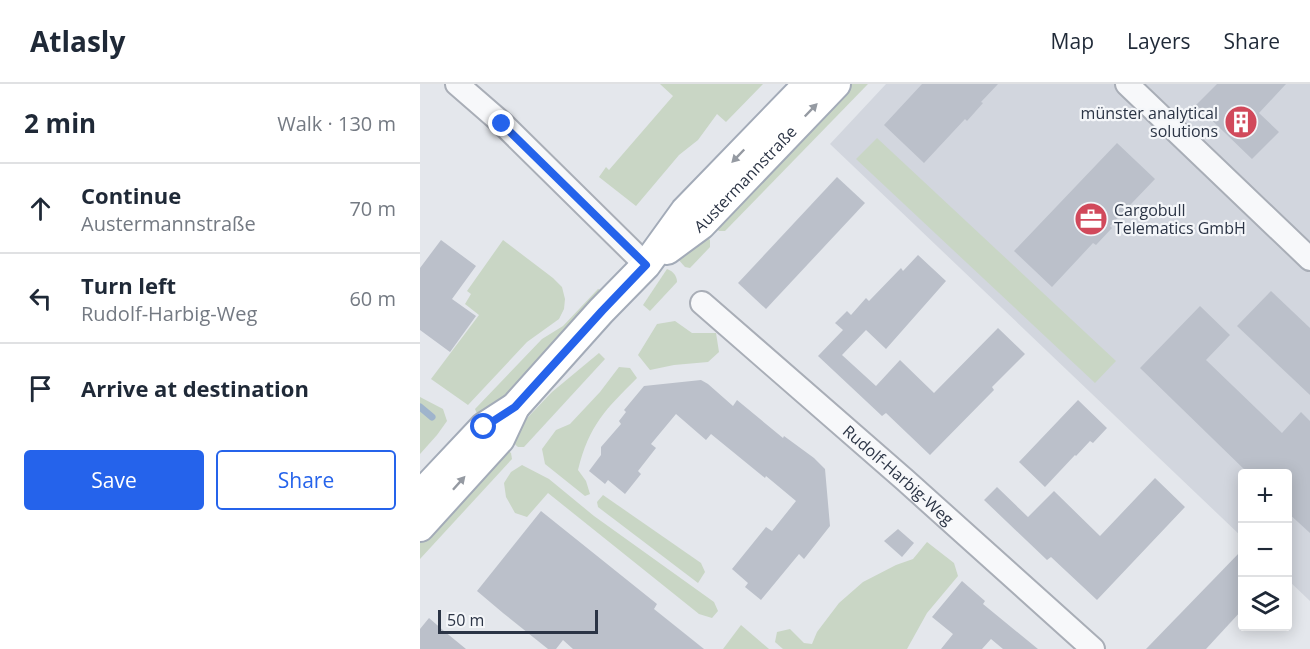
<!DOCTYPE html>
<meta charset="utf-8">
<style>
:root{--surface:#fff;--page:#f6f6f7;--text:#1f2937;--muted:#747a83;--line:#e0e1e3;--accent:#2563eb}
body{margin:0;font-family:"Open Sans",sans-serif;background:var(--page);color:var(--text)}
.controls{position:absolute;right:18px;bottom:18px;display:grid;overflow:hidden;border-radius:6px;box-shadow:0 3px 15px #0003}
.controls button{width:54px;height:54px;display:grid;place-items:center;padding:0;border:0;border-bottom:2px solid var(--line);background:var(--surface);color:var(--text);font:30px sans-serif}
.scale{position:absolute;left:18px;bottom:15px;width:160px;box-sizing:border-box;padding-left:6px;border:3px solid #2b3445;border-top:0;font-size:16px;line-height:21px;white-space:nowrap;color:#2b3445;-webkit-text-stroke:4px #f4f6f9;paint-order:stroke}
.stop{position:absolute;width:18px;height:18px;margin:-14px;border:4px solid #2563eb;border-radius:50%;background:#fff}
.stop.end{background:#2563eb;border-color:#fff;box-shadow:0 2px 6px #0008}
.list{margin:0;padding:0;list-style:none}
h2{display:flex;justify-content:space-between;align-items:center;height:78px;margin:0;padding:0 24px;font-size:26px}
h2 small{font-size:20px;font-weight:400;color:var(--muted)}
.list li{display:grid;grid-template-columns:39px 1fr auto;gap:18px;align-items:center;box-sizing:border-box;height:90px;padding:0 24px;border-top:2px solid var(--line)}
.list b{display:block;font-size:22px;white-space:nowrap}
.list p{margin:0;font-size:20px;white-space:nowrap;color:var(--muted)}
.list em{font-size:20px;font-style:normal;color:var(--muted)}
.actions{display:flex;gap:12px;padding:18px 24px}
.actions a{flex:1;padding:14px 0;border:2px solid var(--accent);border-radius:6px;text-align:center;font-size:21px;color:var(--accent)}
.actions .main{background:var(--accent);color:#fff}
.icon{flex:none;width:33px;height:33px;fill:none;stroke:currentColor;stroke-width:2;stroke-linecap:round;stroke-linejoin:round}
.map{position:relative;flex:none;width:890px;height:565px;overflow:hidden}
header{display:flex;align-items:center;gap:36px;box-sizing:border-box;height:84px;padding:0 30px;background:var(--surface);border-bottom:2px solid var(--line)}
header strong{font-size:28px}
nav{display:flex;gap:33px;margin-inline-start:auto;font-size:21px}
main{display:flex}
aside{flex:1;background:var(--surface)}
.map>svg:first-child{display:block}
</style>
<header>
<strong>Atlasly</strong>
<nav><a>Map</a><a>Layers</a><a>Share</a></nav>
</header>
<main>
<aside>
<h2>2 min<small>Walk · 130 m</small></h2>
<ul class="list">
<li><svg class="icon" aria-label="ahead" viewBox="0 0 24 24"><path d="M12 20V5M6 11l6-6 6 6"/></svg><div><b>Continue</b><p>Austermannstraße</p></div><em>70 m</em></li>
<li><svg class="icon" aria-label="left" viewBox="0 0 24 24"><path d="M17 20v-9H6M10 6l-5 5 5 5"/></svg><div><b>Turn left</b><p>Rudolf-Harbig-Weg</p></div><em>60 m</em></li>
<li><svg class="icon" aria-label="arrive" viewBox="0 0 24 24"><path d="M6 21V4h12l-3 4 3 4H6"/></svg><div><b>Arrive at destination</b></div></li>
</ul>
<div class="actions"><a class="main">Save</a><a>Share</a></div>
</aside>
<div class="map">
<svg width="890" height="565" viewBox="0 0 890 565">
<rect width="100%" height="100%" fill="#e4e7ec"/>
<polygon fill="#d2d6de" points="466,0 890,0 890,517 868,496 868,390 822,390 822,453 410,60"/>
<g fill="#c9d6c5">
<polygon points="240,0 343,0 306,38 297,30 278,56 259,71 216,122 179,93 186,83 189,86 253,12"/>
<polygon points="423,0 448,0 305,147 299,147 290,137"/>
<polygon points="457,54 696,277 675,299 436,75"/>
<polygon points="287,152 290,156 290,163 270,184 265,183 257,174"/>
<polygon points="83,156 133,194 142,203 145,215 144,225 139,235 107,258 48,321 11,295 59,231 45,220 51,210 47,207"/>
<path d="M247,185C253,187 257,192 257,198L230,227L223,221Z"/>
<polygon points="178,205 181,206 173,216 64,335 58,332 55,325 122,255 143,242"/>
<polygon points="255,237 272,249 296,249 299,268 288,278 254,281 230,286 218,271 237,240"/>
<polygon points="179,269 185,275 104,363 98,363 88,354 132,308"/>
<path d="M199,283L210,284L217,294C186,325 169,341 158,386L166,397L170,410L165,412L125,380L122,365L136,346L150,340L180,308Z"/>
<polygon points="0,313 23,325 27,337 17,351 0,370"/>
<polygon points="81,361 91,369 92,375 0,475 0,449"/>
<polygon points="102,381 129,395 174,432 294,518 298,527 292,534 279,530 128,409 107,433 95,429 86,413 84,399 91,388"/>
<polygon points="183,411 281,479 285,488 278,499 178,423 177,418"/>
<polygon points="507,458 534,479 538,492 507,529 487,565 363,565 355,558 357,548 370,545 384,559 392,560 397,548 419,519 443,498 476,481 493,475"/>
<polygon points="321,541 349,565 303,565"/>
</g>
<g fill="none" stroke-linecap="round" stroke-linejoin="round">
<polyline stroke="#9fb4cc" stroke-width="7" points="0,323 12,333"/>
</g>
<g fill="#bbc0ca">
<polygon points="502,0 578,0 561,18 563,19 547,37 545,35 504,79 464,41"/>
<polygon points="797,0 866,0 839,29 859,48 832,75 776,21"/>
<polygon points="697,59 735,95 690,142 692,144 676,161 673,159 632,203 594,167"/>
<polygon points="417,93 445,119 346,225 318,199"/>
<polygon points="21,156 56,182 32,215 56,232 30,268 0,246 0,184"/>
<polygon points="498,171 526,197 466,265 446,246 422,271 456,302 480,276 514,309 578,244 605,270 572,303 574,306 510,371 466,329 462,332 398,272 423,246 415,239 427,227 431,231 446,214 449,217 481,184 483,187"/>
<polygon points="851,207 890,244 890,311 817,242"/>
<polygon points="780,222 810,251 786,276 862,349 881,328 890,337 890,449 867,428 867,390 829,390 720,284"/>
<polygon points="281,296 288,300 313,322 317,316 363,354 364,352 394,374 405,385 410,442 384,475 379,470 341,516 325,503 328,499 312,485 346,443 352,447 376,417 346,392 345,394 291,350 286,356 256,330 231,360 236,364 218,387 221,390 205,410 188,396 185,400 169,387 181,371 181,363 201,340 199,337 206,328 204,326 224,302"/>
<polygon points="658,316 687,344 673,359 670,357 656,372 655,371 625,403 599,378"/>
<polygon points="735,394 765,423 677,516 631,473 627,476 564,416 577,403 608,433 634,407 680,452"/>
<polygon points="121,427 237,520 234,525 284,565 153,565 143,556 136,565 128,565 83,529 57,507"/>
<polygon points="478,445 494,459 482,473 464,457"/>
<polygon points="822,466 822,526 786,565 726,565"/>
<polygon points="542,497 565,517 563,520 618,565 583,565 571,555 562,565 521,565 533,550 512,533"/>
<polygon points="9,534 24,547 46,565 0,565 0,545"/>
</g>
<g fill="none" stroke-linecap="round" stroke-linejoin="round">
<defs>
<g id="minor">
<polyline points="37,0 83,40 226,181"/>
<polyline points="707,0 890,175"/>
<path id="s1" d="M282,219L485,396L673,565"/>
</g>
<g id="major">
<path id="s2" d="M247,166L281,141L416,0"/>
<polyline points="0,411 64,343 95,323 181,227 226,181 265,127 388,0"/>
<polyline points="0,443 80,355 95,323"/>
</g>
</defs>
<use href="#minor" stroke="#a9aeb7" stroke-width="26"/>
<use href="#major" stroke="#a3abb8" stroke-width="32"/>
<use href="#minor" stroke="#f7f8fa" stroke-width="22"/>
<use href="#major" stroke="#fff" stroke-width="28"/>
</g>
<defs><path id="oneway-solid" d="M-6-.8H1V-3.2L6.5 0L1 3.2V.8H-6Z" transform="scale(1.5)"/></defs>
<g fill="#959aa2">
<use href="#oneway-solid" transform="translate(391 26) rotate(-46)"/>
<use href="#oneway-solid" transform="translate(318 72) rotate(134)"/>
<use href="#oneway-solid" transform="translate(39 399) rotate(-48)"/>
</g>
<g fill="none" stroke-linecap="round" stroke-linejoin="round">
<polyline stroke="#2563eb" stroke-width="8" points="64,343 95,323 182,227 226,181 82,40"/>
</g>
<defs>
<symbol id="building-disc" viewBox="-11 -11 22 22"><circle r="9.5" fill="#d1495b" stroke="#f4f6f9"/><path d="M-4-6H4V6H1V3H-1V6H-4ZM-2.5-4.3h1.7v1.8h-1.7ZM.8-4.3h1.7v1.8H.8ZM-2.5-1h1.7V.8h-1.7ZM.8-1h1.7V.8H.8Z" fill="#fff"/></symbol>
<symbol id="office-disc" viewBox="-11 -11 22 22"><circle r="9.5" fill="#d1495b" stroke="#f4f6f9"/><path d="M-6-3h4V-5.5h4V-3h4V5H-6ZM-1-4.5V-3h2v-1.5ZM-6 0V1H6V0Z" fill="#fff"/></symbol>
</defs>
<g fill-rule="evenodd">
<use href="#building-disc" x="802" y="19" width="38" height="38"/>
<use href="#office-disc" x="652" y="116" width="38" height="38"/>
</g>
<g text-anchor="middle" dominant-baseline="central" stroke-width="4.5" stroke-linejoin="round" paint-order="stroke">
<g font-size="16" fill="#2b3445" stroke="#f4f6f9" text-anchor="end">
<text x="798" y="29">münster analytical<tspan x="798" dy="18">solutions</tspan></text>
<text x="694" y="126" text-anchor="start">Cargobull<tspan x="694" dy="18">Telematics GmbH</tspan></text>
</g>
<g font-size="16" fill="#2b3445" stroke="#f4f6f9">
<text stroke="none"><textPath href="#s2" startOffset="106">Austermannstraße</textPath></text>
<text stroke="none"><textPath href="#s1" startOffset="261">Rudolf-Harbig-Weg</textPath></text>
</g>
</g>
</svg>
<div class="controls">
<button>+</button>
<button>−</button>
<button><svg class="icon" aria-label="layers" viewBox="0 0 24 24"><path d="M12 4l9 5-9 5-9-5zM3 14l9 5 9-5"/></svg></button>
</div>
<div class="scale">50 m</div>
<div class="stop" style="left:64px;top:343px"></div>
<div class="stop end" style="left:82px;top:40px"></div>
</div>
</main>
